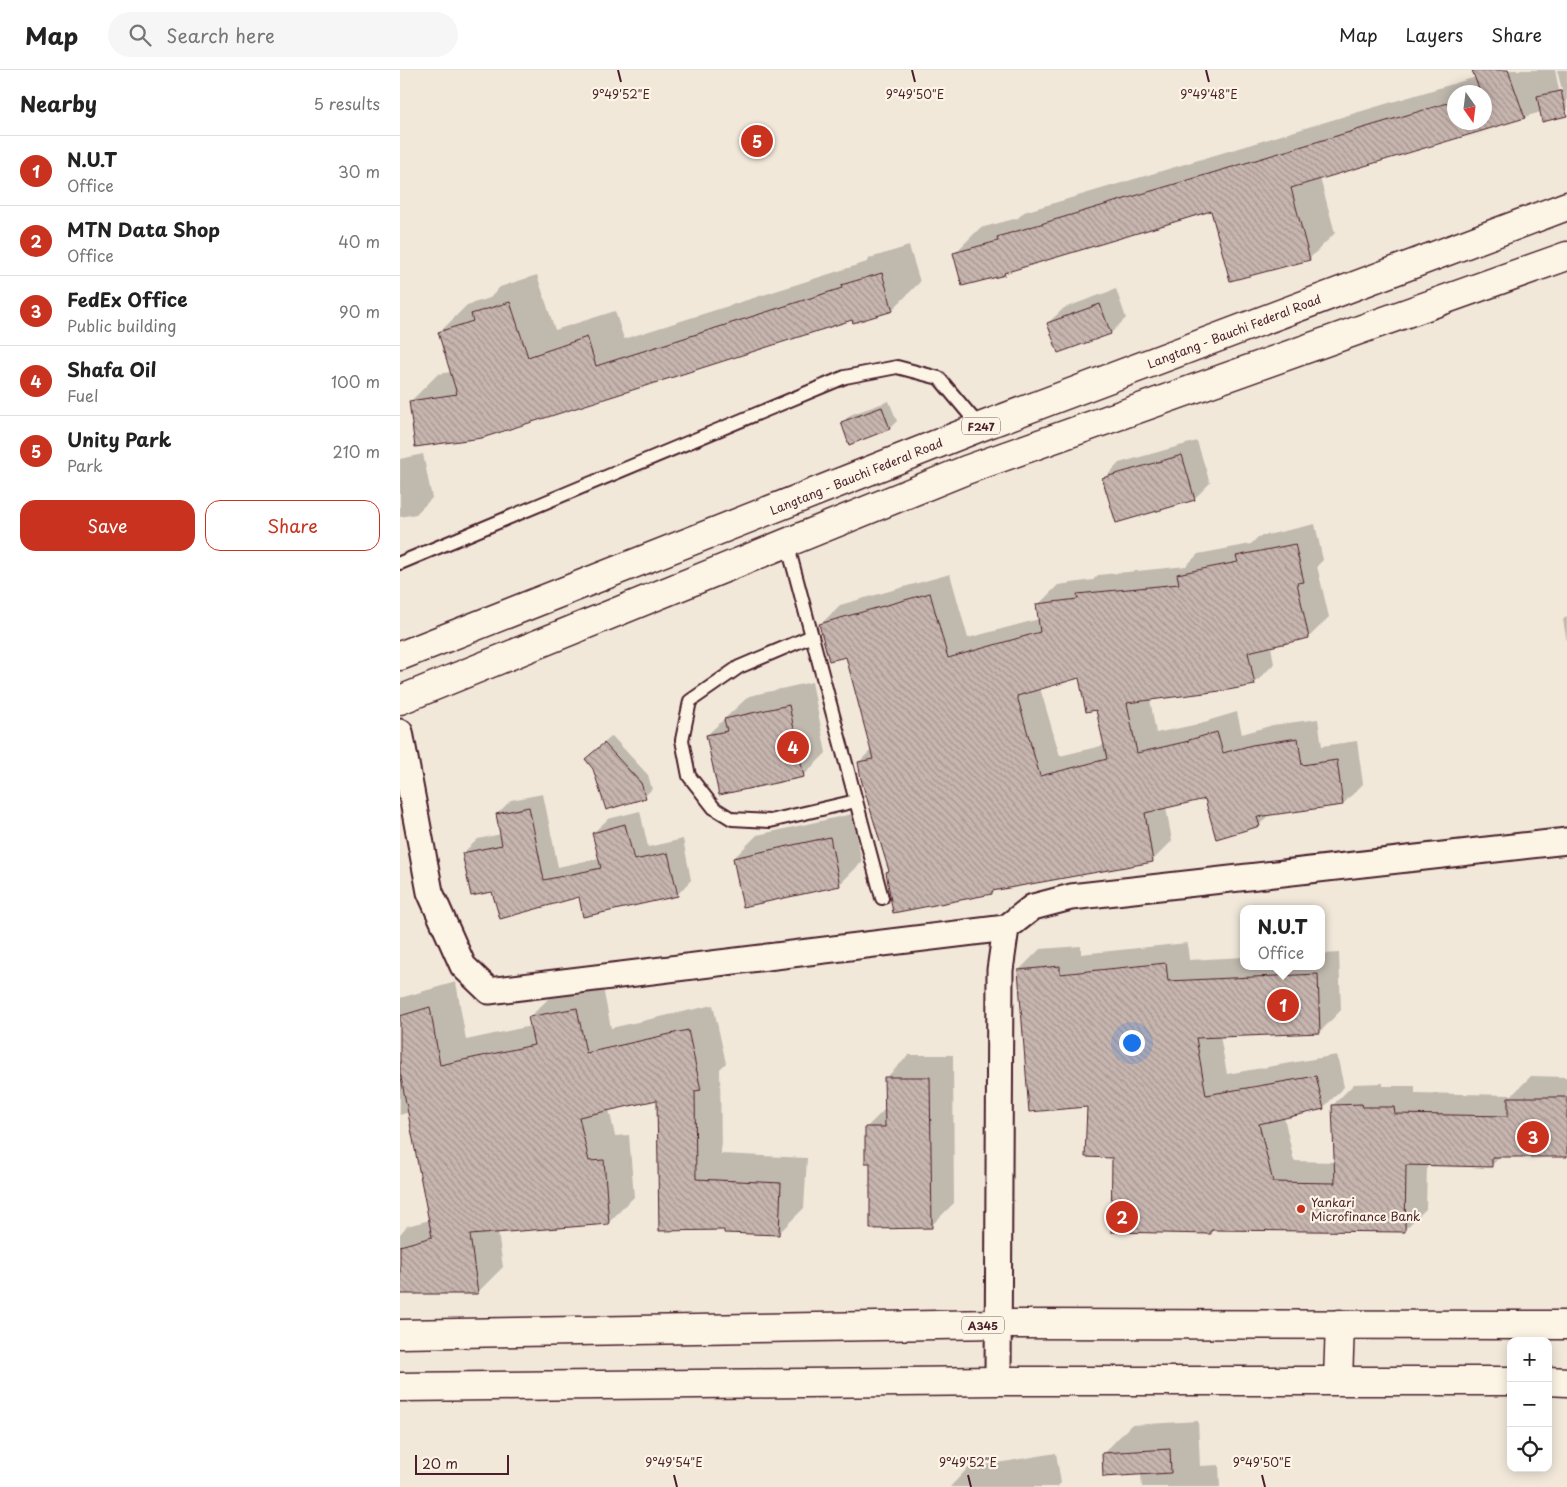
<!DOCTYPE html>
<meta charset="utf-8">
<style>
:root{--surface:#fff;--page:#f6f6f6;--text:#222;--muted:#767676;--line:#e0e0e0;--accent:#c8321e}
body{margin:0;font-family:"Playpen Sans",sans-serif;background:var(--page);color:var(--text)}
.controls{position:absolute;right:15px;bottom:15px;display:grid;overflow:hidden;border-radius:10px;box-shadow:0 2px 12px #0003}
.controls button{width:45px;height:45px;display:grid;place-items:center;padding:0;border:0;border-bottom:1px solid var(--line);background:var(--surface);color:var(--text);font:25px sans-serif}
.compass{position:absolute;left:1047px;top:15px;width:45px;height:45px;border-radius:50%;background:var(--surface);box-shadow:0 2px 12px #0003;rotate:166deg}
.scale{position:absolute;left:15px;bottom:12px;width:94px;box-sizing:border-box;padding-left:5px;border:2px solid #4a1f2b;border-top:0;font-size:14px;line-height:18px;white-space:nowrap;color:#4a1f2b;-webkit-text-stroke:4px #fcf5e5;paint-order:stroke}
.you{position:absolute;left:731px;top:972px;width:18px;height:18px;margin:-12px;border:4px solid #fff;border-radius:50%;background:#1a73e8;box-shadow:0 0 0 8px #1a73e833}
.badge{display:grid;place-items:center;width:32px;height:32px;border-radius:50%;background:var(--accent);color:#fff;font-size:16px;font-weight:700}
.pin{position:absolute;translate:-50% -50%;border:2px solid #fff;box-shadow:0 1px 5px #0006}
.popup{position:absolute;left:840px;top:835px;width:85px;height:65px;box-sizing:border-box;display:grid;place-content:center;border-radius:10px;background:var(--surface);filter:drop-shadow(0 1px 4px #0005);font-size:16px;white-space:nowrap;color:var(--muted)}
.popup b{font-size:19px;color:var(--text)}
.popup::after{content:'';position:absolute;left:50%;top:100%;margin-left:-10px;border:10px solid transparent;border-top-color:var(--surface)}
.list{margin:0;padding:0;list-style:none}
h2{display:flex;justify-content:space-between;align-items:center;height:65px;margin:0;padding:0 20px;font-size:21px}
h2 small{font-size:16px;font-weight:400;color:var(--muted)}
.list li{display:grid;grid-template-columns:32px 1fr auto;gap:15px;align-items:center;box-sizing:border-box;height:70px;padding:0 20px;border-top:1px solid var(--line)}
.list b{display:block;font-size:19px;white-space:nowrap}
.list p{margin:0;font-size:16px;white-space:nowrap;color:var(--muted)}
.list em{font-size:16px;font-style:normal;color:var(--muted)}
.actions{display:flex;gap:10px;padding:15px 20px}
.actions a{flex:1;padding:11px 0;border:1px solid var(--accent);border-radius:15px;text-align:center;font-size:18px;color:var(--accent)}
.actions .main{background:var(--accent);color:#fff}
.icon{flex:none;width:28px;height:28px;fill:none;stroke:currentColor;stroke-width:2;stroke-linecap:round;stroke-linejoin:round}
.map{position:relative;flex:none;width:1167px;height:1417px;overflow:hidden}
header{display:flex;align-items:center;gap:30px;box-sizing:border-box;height:70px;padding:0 25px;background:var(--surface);border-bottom:1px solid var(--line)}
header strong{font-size:24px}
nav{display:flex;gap:28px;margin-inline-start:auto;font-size:18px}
.search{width:350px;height:45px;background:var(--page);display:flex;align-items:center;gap:12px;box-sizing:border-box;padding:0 18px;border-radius:28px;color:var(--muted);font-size:19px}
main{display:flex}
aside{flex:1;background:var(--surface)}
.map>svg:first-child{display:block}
</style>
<header>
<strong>Map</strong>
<div class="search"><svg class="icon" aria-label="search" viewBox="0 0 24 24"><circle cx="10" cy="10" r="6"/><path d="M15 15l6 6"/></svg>Search here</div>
<nav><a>Map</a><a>Layers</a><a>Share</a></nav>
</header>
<main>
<aside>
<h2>Nearby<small>5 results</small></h2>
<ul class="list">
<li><span class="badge">1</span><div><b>N.U.T</b><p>Office</p></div><em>30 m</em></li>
<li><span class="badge">2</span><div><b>MTN Data Shop</b><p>Office</p></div><em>40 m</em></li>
<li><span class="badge">3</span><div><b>FedEx Office</b><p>Public building</p></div><em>90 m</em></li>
<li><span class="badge">4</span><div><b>Shafa Oil</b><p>Fuel</p></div><em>100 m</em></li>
<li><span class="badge">5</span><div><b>Unity Park</b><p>Park</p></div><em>210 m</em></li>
</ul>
<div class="actions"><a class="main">Save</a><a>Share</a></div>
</aside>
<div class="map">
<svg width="1167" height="1417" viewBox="0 0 1167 1417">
<defs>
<pattern id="building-back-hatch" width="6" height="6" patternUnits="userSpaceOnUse" patternTransform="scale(1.25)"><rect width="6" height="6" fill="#c7b6af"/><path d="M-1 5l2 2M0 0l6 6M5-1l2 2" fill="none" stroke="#a4938f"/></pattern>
</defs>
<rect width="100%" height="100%" fill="#f1e8da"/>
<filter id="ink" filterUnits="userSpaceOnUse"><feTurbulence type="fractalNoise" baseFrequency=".02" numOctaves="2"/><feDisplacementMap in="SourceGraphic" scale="10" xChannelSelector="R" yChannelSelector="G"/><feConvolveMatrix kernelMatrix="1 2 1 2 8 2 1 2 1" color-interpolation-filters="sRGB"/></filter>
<g filter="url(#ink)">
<g fill="#0003" fill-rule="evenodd">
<path d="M1074,0H1155L1159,20H1162L1157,0H1167V44L1141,42L920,108L935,163L909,189L812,140L607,201L604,204L555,183L580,158L618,148L624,142L1076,7ZM1054,22H1084V52H1054Z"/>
<polygon points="509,176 520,212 493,239 454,251 453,248 82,367 10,332 38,304 51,302 39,263 67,235 90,228 100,217 137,205 155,260 215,241 224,269 467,192 470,188"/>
<polygon points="716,219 726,248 711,263 648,253 664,238"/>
<polygon points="489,331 497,351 490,358 450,373 442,353 450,345"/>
<polygon points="797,371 810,413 794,429 704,409 719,393"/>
<polygon points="23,384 32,428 16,444 0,447 0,389"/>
<path d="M915,454L923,490L917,496L929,547L909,567L871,576L874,594L854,614L750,629L756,663L808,652L810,650L837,642L842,664L873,655L918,649L922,676L957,671L963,714L943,734L870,744L859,755L806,728L766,737L772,771L752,791L596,819L592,823L487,802L490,799L459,692L472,679L447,585L420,555L440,535L550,504L568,568L639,549L638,535L658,515L693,510L698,505L786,496L798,484L851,474L858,467ZM680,607L697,638L705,675L660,686L640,618Z"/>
<polygon points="1167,546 1167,572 1163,550"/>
<polygon points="412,612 426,683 403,706 307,665 349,626"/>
<polygon points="212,666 248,705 252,719 245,726 194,682"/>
<polygon points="143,724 158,797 199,788 193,763 208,749 240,741 248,777 283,769 291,810 277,825 180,826 93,820 63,783 78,769 101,764 97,744 111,730"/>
<polygon points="452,744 462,792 439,815 334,788 357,765"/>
<polygon points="787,873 789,890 844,887 844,896 922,896 922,884 939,883 941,940 920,962 820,966 827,1004 937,985 944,1017 923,1038 884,1047 894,1091 935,1092 933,1035 954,1014 983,1013 983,1016 1015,1016 1015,1023 1112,1025 1131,1006 1167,1007 1167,1086 1101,1086 1091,1096 1027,1095 1026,1139 1004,1160 815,1159 810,1163 713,1087 619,900 640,879 681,876 681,884"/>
<polygon points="56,912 66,970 131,956 130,947 155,922 202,913 211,958 313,935 326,993 320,999 321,1084 407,1088 404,1138 378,1164 325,1159 260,1160 258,1028 209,1039 215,1066 229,1065 234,1127 208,1153 98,1162 103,1197 78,1222 0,1222 0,1164 7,1156 30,1150 9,1042 0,1045 0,928"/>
<polygon points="509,985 553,985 554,1133 531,1156 471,1092 466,1058 486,1038 486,1008"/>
<polygon points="798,1351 800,1396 819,1395 820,1417 742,1417 741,1404 703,1384 731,1355"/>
<polygon points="656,1383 661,1413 657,1417 550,1417 568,1398"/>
</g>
<g fill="url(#building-back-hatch)" stroke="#4a1f2b" fill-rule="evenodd">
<polygon points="1072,0 1108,0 1125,48 891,118 910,190 830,211 811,141 604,203 605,205 562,216 553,183 598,171 597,167 1054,31 1054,52 1084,52 1084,22 1080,22"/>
<polygon points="1161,21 1167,46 1142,52 1137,26"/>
<polygon points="482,203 493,241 453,253 452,250 82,368 15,377 9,331 57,324 38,262 73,251 71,244 110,232 128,287 187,267 196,296 442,218 441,215"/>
<polygon points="700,234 711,264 658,283 647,253"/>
<polygon points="482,337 490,359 449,375 441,352"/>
<polygon points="782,385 795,430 716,453 702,408"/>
<path d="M895,474L904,512L897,513L909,568L848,582L855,615L828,620L727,633L737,683L789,671V670L817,662L823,683L852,675L898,668L902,695L937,690L943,735L857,747L860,756L816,769L805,729L745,743L753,792L592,821V824L493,843L486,802L489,801L461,709L458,692L473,689L446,587L429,591L419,554L530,523L548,588L640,562L636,534L678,529L677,524L779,514L777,504L838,492L836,486ZM679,608L686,642L696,640L707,689L640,706L617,626Z"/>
<polygon points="389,635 404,707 319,725 306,665 327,661 324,649"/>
<polygon points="204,673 241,713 246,728 206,740 193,699 185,689"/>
<polygon points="129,737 144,810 201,798 192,763 225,754 234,790 268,783 278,826 183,847 179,827 100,849 92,822 71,826 62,783 102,775 96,744"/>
<polygon points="430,767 440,816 343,837 333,788"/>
<polygon points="766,893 768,911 918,904 920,963 796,968 806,1025 916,1006 924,1039 859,1054 873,1112 935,1113 932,1035 962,1034 963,1037 994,1037 995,1044 1108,1046 1108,1027 1167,1027 1167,1087 1092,1087 1092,1097 1006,1095 1005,1162 811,1160 811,1164 711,1162 712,1088 685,1087 687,1037 629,1042 618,900 660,896 660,904"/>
<polygon points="30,937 40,995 134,975 128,947 177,938 186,983 288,960 301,1020 295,1021 296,1109 381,1113 379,1165 324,1163 324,1160 259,1161 257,1030 179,1047 189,1091 204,1090 209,1154 70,1165 78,1224 0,1224 0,1176 32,1167 0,1002 0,946"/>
<polygon points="484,1007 530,1007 532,1158 470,1159 470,1093 465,1093 465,1057 485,1057"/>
<polygon points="770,1379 771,1403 703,1407 702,1383"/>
</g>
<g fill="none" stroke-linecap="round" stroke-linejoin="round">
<defs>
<g id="service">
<polyline points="387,473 482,828"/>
<polyline points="0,493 445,307 497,297 539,308 580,357"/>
<polyline points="412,566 339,597 290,631 282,670 289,706 314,738 332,749 370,751 456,731"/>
</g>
<g id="minor">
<polyline points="0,662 30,822 63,896 89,921 606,858"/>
<polyline points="598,1311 600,900 606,858 633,837 671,827 1167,771"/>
</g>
<g id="primary">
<polyline points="0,586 580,357 1167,136"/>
<polyline points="0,630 566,400 1167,186"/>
</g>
<g id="trunk">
<polyline points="0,1264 598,1254 1167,1255"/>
<polyline points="938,1310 940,1254"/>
<polyline points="1148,1311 1167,1312"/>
<polyline points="0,1317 598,1311 1111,1311"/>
</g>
</defs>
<use href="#service" stroke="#4a1f2b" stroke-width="16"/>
<use href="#minor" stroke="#4a1f2b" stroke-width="29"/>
<use href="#primary" stroke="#4a1f2b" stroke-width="31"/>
<use href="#trunk" stroke="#4a1f2b" stroke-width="31"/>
<use href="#service" stroke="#fcf5e5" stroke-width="12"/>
<use href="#minor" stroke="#fcf5e5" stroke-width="25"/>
<use href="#primary" stroke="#fcf5e5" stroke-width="28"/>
<use href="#trunk" stroke="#fcf5e5" stroke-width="28"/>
</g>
</g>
<path fill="none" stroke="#4a1f2b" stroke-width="2" d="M218,0L221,12M512,0L515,12M806,0L809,12M274,1405L277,1417M568,1405L571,1417M862,1405L865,1417"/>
<circle fill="#c8321e" stroke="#fcf5e5" stroke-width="2" cx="901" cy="1139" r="5"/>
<g text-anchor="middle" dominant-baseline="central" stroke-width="4.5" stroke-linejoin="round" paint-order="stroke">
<g fill="#fcf5e5" stroke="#7f5f63" stroke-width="1">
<rect x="562" y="347.5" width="38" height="17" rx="4"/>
<rect x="562" y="1246.5" width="42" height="17" rx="4"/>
</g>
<g font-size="11" font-weight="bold" fill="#4a1f2b">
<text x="581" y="356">F247</text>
<text x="583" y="1255">A345</text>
</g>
<g font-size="12" fill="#4a1f2b" stroke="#fcf5e5">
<text transform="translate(834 261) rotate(-21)">Langtang - Bauchi Federal Road</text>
<text transform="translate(456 406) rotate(-22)">Langtang - Bauchi Federal Road</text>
</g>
<g font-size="12" fill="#4a1f2b" stroke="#fcf5e5" text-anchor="start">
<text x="911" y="1132">Yankari<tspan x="911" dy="14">Microfinance Bank</tspan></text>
</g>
</g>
<g font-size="12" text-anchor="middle" fill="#4a1f2b" stroke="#fcf5e5" stroke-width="4.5" stroke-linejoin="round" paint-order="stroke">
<text x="221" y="29">9°49'52"E</text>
<text x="515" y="29">9°49'50"E</text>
<text x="809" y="29">9°49'48"E</text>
<text x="274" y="1397">9°49'54"E</text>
<text x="568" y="1397">9°49'52"E</text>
<text x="862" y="1397">9°49'50"E</text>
</g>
</svg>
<div class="controls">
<button>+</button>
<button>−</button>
<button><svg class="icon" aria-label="locate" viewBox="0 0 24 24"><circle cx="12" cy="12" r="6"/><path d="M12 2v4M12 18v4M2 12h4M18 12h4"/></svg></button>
</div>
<svg class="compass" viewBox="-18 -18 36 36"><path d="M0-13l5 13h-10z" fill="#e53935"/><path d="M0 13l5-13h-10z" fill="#767676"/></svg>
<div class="scale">20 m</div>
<div class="you"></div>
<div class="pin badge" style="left:883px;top:935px">1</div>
<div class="popup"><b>N.U.T</b>Office</div>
<div class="pin badge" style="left:722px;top:1147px">2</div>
<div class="pin badge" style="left:1133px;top:1067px">3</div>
<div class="pin badge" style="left:393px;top:677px">4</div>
<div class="pin badge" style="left:357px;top:71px">5</div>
</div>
</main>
